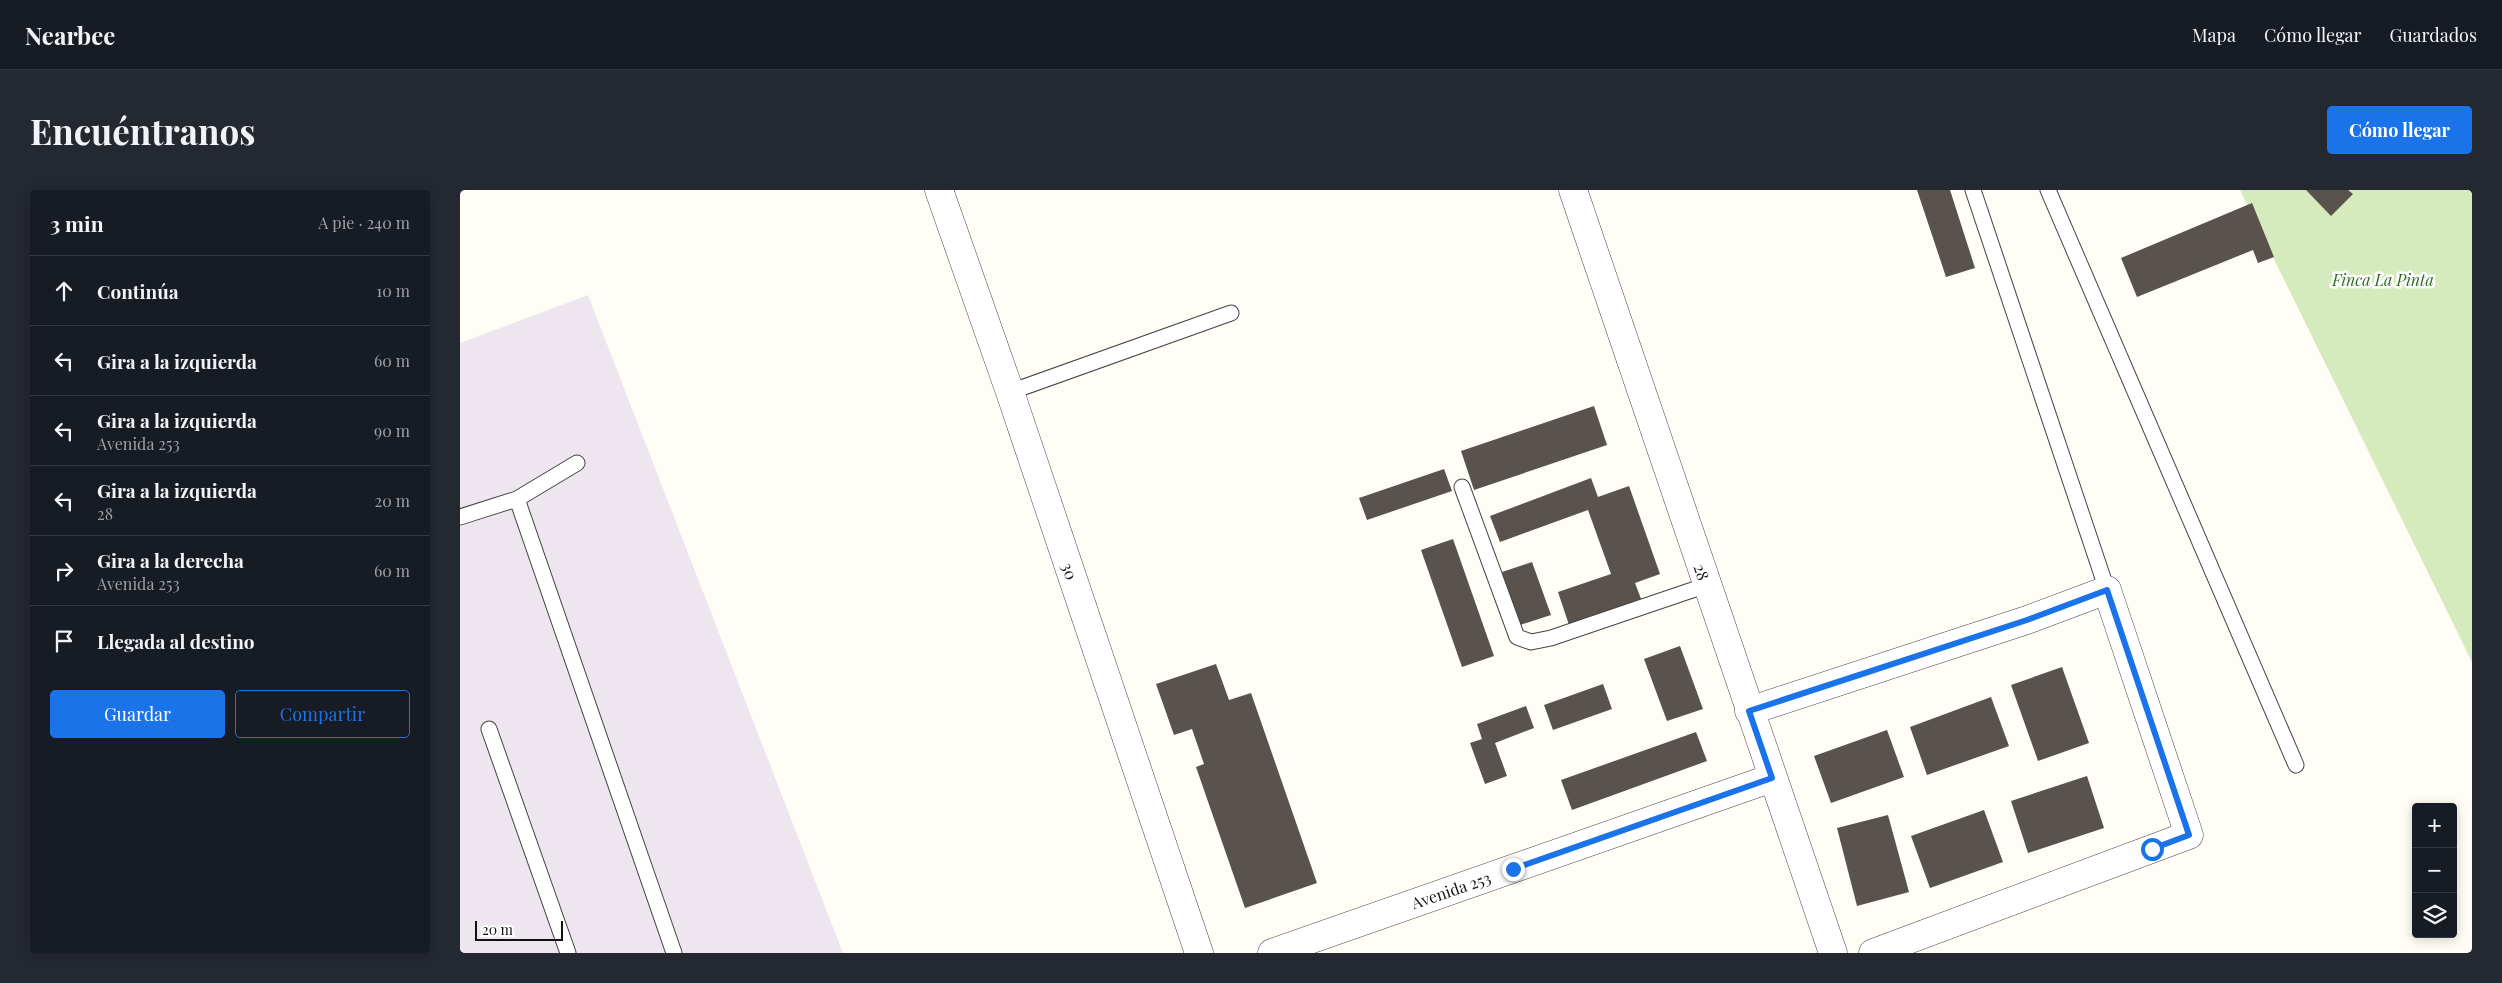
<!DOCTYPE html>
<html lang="es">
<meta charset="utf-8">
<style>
:root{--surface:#171b24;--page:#242831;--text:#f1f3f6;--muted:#9ea1a6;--line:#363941;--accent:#1a73e8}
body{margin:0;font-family:"Playfair Display",serif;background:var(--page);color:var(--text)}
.controls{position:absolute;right:15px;bottom:15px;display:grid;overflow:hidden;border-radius:5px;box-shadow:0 2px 12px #0003}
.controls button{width:45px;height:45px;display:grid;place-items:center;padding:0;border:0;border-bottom:1px solid var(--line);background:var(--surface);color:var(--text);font:25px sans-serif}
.scale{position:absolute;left:15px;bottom:12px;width:88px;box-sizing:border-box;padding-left:5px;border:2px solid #111;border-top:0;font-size:14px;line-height:18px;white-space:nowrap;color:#111;-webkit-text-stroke:4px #fff;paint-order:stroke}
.stop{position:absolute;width:15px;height:15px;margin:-11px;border:4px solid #1a73e8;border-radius:50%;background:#fff}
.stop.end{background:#1a73e8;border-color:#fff;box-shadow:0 1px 5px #0008}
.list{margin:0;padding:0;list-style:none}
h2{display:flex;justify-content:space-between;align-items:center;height:65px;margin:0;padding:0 20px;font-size:21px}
h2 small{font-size:16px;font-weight:400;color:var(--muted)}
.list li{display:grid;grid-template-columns:32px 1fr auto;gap:15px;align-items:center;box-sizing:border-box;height:70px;padding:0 20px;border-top:1px solid var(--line)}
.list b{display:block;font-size:19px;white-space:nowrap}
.list p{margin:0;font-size:16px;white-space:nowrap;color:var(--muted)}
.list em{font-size:16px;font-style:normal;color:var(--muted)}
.actions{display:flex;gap:10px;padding:15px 20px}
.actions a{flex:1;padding:11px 0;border:1px solid var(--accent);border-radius:5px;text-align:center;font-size:18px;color:var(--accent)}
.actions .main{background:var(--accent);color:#fff}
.icon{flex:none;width:28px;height:28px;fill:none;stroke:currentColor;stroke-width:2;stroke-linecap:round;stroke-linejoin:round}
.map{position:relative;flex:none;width:2012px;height:763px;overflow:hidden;border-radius:5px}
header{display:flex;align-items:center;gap:30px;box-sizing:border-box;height:70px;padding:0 25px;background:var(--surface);border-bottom:1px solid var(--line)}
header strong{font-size:24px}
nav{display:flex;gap:28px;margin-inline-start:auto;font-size:18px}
.intro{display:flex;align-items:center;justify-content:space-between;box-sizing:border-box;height:120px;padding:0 30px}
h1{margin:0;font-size:35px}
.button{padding:12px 22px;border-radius:5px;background:var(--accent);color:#fff;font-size:18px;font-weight:700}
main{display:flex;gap:30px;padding:0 30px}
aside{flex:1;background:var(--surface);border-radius:5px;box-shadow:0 2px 12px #0003}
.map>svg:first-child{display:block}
</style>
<header>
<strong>Nearbee</strong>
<nav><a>Mapa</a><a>Cómo llegar</a><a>Guardados</a></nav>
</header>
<div class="intro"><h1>Encuéntranos</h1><a class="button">Cómo llegar</a></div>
<main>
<aside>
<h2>3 min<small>A pie · 240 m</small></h2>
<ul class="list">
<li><svg class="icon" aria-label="ahead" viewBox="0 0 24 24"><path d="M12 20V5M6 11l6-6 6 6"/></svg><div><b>Continúa</b></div><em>10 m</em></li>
<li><svg class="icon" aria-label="left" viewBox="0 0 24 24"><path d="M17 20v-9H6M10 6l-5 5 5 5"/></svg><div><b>Gira a la izquierda</b></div><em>60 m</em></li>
<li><svg class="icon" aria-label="left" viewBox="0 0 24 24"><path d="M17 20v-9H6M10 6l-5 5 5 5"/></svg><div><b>Gira a la izquierda</b><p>Avenida 253</p></div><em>90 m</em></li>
<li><svg class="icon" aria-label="left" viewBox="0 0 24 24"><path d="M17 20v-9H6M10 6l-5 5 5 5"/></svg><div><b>Gira a la izquierda</b><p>28</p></div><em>20 m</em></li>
<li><svg class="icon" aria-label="right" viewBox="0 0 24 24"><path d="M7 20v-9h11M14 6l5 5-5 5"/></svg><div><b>Gira a la derecha</b><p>Avenida 253</p></div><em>60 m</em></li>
<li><svg class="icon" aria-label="arrive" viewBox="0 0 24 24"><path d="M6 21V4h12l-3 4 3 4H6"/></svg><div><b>Llegada al destino</b></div></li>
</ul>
<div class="actions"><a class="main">Guardar</a><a>Compartir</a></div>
</aside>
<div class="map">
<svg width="2012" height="763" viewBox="0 0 2012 763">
<rect width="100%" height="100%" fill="#fffdf5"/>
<polygon fill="#eee6ef" points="128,105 383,763 0,763 0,153"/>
<polygon fill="#d5ebbd" points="1780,0 2012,0 2012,472"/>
<g fill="#5a524d">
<polygon points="1457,0 1490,0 1515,78 1486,87"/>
<polygon points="1846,0 1888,0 1893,4 1871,26"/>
<polygon points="1792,13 1814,67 1798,73 1793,60 1677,107 1661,68"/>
<polygon points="1134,216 1147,255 1014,300 1001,261"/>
<polygon points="984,279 992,301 907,330 899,308"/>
<polygon points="1131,288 1138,307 1169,296 1200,384 1175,393 1183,414 1110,438 1098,402 1151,384 1128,320 1040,352 1030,326"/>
<polygon points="993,349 1034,466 1002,477 961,360"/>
<polygon points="1072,372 1091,425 1060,435 1042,382"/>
<polygon points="1220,456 1243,519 1207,531 1184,469"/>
<polygon points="756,474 769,510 791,503 857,693 785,718 736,577 744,574 732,539 714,545 696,494"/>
<polygon points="1602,477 1629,553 1578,571 1551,495"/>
<polygon points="1143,494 1152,519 1093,540 1084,515"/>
<polygon points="1531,507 1549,556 1467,585 1450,537"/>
<polygon points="1066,516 1074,538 1035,553 1047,586 1025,594 1010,553 1022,549 1017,534"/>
<polygon points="1427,540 1444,587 1371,613 1354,566"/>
<polygon points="1236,542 1247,571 1112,620 1101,590"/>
<polygon points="1627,586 1644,638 1568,663 1551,611"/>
<polygon points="1524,620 1543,672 1470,698 1451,646"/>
<polygon points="1428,625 1449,702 1397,716 1377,638"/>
</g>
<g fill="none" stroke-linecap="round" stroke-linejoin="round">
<defs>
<g id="service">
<polyline points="1513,0 1647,400"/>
<polyline points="1588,0 1836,575"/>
<polyline points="550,202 771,123"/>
<polyline points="1002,297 1057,447 1071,452 1091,448 1247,395"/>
<polyline points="57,309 214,763"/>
<polyline points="0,327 57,309 117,273"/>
<polyline points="29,539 108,763"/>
</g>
<g id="minor">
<polyline points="479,0 550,202 739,763"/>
<polyline points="1113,0 1373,763"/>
<polyline points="1289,521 1567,430 1647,400 1729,645 1413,763"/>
<polyline points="812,763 1312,588"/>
</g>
</defs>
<use href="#service" stroke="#444" stroke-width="17"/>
<use href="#minor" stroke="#444" stroke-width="29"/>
<use href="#service" stroke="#fff" stroke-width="15"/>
<use href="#minor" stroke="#fff" stroke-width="28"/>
</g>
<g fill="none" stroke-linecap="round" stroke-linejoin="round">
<polyline stroke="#1a73e8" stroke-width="6" points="1053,679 1312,588 1289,521 1567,430 1647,400 1729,645 1692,659"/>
</g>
<g text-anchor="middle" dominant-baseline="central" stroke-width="5" stroke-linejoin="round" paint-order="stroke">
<g font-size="16" font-style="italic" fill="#2f6b1f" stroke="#fff">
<text x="1923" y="89">Finca La Pinta</text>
</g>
<g font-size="16" fill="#111" stroke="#fff">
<text transform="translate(610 381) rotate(71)">30</text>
<text transform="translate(1242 382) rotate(71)">28</text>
<text transform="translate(991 700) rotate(-19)">Avenida 253</text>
</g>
</g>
</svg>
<div class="controls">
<button>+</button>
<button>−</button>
<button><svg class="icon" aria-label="layers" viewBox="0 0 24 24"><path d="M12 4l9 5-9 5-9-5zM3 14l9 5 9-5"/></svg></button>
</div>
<div class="scale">20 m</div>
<div class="stop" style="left:1692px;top:659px"></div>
<div class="stop end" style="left:1053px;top:679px"></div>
</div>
</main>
